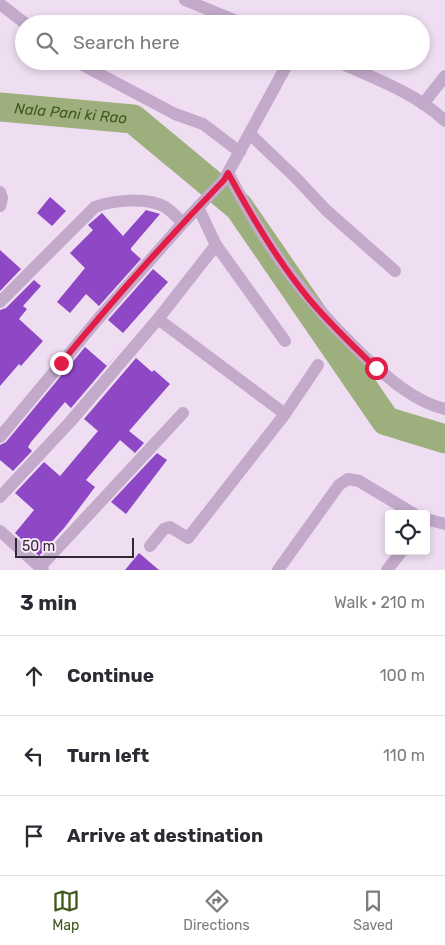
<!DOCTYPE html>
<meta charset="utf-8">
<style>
:root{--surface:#fff;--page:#f2f2f3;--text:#2b2b33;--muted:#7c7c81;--line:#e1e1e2;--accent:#42591e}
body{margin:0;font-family:Rubik,sans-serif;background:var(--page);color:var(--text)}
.controls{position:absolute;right:15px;bottom:15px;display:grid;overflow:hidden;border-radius:5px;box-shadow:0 2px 8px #0003}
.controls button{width:45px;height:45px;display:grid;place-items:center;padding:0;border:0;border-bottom:1px solid var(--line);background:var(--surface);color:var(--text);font:25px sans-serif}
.scale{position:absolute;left:15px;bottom:12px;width:119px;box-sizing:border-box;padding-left:5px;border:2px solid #322937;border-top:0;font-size:14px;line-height:18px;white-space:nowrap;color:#322937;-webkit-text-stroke:4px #f7e9fa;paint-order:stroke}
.stop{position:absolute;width:15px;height:15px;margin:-11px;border:4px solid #e11d48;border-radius:50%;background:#fff}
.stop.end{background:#e11d48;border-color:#fff;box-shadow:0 1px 5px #0008}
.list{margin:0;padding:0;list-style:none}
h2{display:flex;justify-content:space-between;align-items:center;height:65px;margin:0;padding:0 20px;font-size:21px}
h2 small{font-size:16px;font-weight:400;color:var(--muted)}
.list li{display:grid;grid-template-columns:32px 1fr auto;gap:15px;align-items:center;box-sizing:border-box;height:80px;padding:0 20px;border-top:1px solid var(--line)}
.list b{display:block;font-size:19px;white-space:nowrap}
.list em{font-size:16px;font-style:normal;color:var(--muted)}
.icon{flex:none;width:28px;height:28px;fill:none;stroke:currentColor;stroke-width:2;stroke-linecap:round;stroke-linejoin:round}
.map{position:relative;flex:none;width:445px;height:570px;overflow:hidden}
.search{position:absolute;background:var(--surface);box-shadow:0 2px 8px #0003;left:15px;right:15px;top:15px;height:55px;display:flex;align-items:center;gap:12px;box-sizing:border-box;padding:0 18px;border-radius:28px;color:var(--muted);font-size:19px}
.sheet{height:305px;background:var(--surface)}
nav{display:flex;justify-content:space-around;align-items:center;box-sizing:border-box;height:70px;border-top:1px solid var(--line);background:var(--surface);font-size:14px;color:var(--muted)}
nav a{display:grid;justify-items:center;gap:2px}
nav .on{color:var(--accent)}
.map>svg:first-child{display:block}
</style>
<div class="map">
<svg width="445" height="570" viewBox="0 0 445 570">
<rect width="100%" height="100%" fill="#efddf2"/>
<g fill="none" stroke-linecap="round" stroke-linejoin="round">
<path stroke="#9daf7c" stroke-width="29" id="s1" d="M0,107L133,119L239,207L386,421L445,439"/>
</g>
<g fill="#8e48c5">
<polygon points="50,197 66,211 52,226 37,213"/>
<polygon points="146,210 160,214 131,248 131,250 141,259 99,306 86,294 70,313 57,302 85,268 70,253 93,230 88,225 102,213 123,236"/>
<polygon points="0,250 21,269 0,291"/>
<polygon points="153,269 168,282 123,333 108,320"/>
<polygon points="34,280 41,286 23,306 27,309 19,319 43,341 21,366 19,364 0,386 0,310 6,308"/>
<polygon points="85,347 107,366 123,347 71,408 65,402 31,442 28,447 32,451 13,471 0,460 0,445 6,442"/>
<polygon points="136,358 152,372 154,370 170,384 129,431 144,443 135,453 120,440 86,480 95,487 65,527 39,556 15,533 34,510 15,493 44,462 60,476 98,431 84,419"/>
<polygon points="157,453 167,460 126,514 111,502"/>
<polygon points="139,553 159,570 125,570"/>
</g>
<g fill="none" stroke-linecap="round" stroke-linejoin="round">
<g stroke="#c3a9ca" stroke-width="12">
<polyline points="0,4 26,24"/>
<polyline points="75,61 175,114 203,124 240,152"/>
<polyline points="423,104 445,76"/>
<polyline points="250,134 296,178 326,210 395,271"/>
<path d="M228,173C237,190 246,207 256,223C285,273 324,318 366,358C388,378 415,402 445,409"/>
<polyline points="0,192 2,198 0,206"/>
<polyline points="198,207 216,245 285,341"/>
<polyline points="183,223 224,180 289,61"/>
<path d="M0,302L95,207C113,200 147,197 165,207C172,211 177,218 183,223L98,319L0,437"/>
<polyline points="158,319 285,414 318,365"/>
<polyline points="0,497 70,422 158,319 216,245"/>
<polyline points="426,519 445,524"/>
<polyline points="0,531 43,570"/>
<polyline points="150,546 164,529 170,527 188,538 285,414"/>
<polyline points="40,567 183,413"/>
<polyline points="278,570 339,485 348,479 359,481 414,514"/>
<polyline points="387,570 402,551"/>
</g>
<g stroke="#c3a9ca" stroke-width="12">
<polyline points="185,0 244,24"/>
<path d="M336,61C373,78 415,92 445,121"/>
</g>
</g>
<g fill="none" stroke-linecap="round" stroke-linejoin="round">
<path stroke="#e11d48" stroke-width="6" d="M61,363C113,300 167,239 224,180L228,173C252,217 277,260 309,299C329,323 353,346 376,368"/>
</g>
<g text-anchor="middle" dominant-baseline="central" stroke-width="5" stroke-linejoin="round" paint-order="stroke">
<g font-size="15" font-style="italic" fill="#42591e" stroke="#f7e9fa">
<text stroke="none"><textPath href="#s1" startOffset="71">Nala Pani ki Rao</textPath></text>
</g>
</g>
</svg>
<div class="controls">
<button><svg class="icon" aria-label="locate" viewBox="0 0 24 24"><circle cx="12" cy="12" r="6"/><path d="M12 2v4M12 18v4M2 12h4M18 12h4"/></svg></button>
</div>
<div class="scale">50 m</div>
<div class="stop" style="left:376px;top:368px"></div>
<div class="stop end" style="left:61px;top:363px"></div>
<div class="search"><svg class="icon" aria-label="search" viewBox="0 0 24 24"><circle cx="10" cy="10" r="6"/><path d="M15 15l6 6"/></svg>Search here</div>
</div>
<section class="sheet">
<h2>3 min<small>Walk · 210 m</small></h2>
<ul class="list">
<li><svg class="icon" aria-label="ahead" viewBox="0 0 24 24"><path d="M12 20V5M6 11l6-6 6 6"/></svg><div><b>Continue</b></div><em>100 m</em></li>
<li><svg class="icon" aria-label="left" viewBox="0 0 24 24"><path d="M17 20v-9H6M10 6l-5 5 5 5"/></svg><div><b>Turn left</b></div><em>110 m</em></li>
<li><svg class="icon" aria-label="arrive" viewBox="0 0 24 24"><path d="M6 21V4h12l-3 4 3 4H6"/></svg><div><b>Arrive at destination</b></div></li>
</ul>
</section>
<nav>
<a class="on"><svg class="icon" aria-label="map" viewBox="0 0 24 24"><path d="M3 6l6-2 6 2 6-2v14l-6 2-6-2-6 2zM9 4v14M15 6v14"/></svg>Map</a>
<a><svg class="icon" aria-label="directions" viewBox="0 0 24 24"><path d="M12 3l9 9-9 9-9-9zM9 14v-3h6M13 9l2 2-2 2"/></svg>Directions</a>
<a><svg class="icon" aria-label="saved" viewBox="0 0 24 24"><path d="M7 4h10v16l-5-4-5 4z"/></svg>Saved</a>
</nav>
